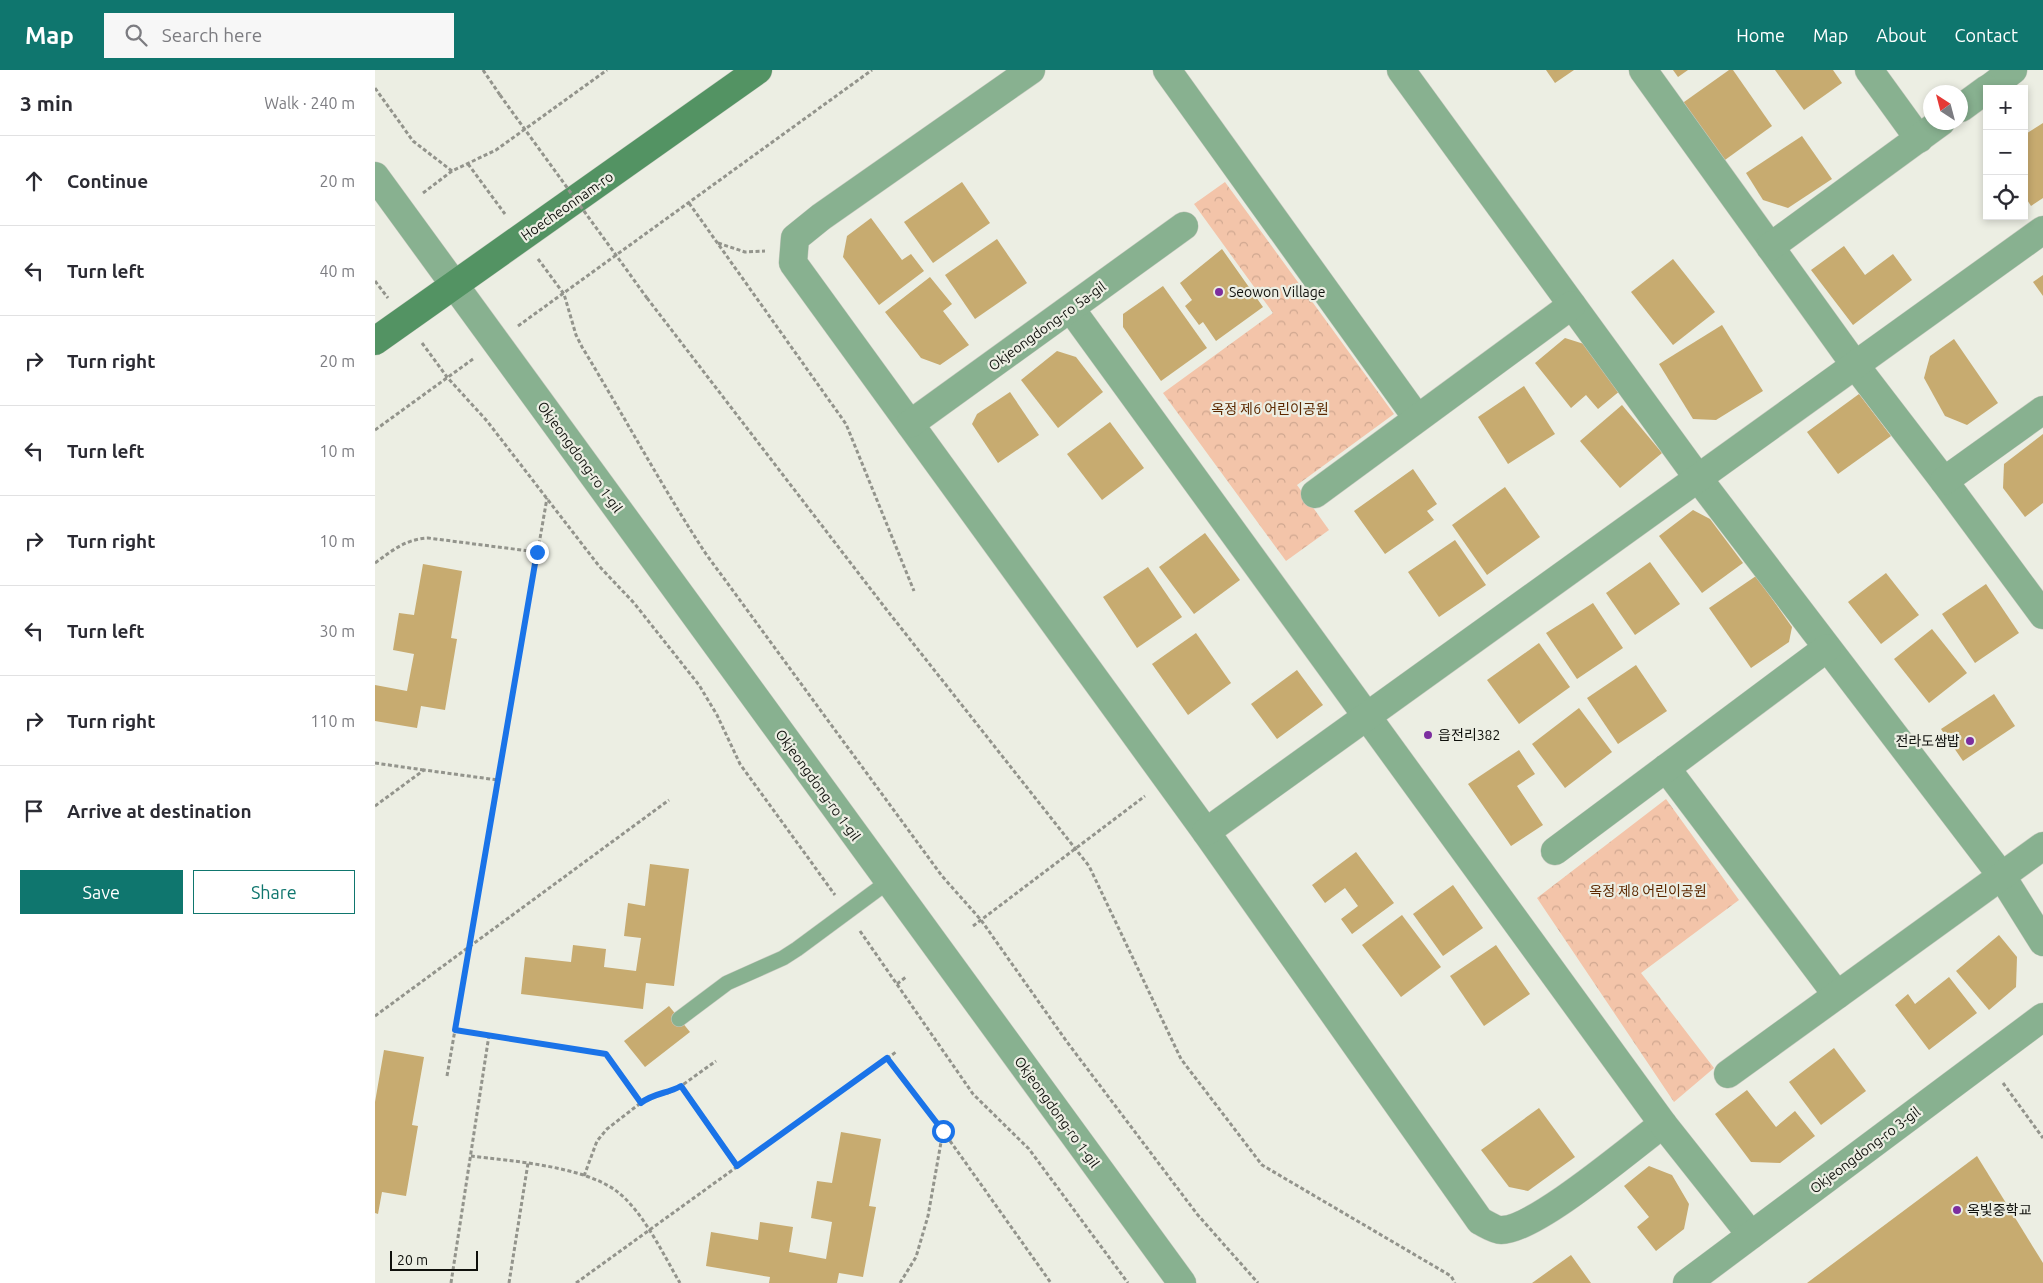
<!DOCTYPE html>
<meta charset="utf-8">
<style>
:root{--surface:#fff;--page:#f7f7f7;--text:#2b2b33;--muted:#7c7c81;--line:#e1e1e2;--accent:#0f766e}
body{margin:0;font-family:Ubuntu,"Noto Sans KR",sans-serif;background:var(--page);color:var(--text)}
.controls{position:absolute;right:15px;top:15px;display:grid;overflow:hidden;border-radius:0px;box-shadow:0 2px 8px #0003}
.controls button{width:45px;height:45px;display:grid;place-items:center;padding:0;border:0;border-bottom:1px solid var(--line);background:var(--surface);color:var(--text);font:25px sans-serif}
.compass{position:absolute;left:1548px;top:15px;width:45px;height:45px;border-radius:50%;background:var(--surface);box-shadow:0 2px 8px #0003;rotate:324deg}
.scale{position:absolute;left:15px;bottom:12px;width:88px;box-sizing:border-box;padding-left:5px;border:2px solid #0f100c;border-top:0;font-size:14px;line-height:18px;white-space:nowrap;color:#0f100c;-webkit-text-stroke:4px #eceee3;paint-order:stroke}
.stop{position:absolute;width:15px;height:15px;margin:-11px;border:4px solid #1a73e8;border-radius:50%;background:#fff}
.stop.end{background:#1a73e8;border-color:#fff;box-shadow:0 1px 5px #0008}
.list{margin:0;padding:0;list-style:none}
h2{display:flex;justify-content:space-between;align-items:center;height:65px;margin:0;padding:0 20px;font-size:21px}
h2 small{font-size:16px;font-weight:400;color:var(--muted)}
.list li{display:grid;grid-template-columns:32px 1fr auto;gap:15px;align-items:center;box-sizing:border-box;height:90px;padding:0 20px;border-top:1px solid var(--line)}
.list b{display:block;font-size:19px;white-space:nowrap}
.list em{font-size:16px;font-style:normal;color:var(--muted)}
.actions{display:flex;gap:10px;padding:15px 20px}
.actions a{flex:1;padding:11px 0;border:1px solid var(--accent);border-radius:0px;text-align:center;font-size:18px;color:var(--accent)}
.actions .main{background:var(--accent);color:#fff}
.icon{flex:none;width:28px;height:28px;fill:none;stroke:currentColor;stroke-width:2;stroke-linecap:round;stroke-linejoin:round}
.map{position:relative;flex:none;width:1668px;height:1213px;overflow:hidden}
header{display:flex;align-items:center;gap:30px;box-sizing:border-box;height:70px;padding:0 25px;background:var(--accent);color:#fff}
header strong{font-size:24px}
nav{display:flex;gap:28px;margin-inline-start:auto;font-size:18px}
.search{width:350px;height:45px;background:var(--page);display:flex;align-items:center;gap:12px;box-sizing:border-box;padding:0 18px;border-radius:0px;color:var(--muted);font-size:19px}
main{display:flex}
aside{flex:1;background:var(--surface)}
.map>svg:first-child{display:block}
</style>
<header>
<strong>Map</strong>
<div class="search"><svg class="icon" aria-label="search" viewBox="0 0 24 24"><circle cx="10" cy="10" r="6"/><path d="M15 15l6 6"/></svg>Search here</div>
<nav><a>Home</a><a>Map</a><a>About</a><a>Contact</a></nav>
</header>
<main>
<aside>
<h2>3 min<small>Walk · 240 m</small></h2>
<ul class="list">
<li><svg class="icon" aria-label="ahead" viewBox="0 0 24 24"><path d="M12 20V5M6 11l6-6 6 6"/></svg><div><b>Continue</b></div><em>20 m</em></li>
<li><svg class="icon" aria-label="left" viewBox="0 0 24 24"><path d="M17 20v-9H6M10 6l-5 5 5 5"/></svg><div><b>Turn left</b></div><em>40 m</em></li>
<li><svg class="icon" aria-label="right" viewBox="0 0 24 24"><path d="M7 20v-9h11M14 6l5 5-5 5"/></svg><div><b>Turn right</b></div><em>20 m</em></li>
<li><svg class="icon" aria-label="left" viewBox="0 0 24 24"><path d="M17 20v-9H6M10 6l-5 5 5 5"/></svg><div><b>Turn left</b></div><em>10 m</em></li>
<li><svg class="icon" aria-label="right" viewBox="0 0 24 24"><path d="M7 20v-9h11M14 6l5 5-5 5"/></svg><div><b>Turn right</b></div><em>10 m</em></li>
<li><svg class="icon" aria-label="left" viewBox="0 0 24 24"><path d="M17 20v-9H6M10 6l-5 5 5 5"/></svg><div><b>Turn left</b></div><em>30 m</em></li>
<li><svg class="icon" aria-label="right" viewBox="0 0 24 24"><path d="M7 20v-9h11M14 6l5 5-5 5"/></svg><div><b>Turn right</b></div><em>110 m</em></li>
<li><svg class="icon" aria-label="arrive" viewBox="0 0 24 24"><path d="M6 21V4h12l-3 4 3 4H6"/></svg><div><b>Arrive at destination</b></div></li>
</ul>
<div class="actions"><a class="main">Save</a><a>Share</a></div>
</aside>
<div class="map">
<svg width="1668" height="1213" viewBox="0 0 1668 1213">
<defs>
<pattern id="forest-crowns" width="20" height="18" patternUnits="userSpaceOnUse" patternTransform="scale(1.25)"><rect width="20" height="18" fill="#f3c4a9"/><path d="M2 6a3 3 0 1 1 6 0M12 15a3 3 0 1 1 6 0" fill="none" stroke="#cfa790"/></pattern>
</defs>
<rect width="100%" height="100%" fill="#eceee3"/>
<g fill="url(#forest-crowns)">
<polygon points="850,112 1019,344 922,415 954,460 911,491 788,323 898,243 819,134"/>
<polygon points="1291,729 1364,830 1266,903 1339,998 1299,1032 1162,828"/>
</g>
<g fill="#c7ab70">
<polygon points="1171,0 1199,0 1180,13"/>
<polygon points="1298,0 1313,0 1303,7"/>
<polygon points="1354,0 1358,0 1397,56 1343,95 1302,37"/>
<polygon points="1400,0 1458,0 1467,13 1429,40"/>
<polygon points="1668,53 1668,128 1656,136 1649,125 1649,65"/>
<polygon points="1427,66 1457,109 1413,138 1388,130 1371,103"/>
<polygon points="587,112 615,153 558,193 529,152"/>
<polygon points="496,148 527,190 536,184 549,201 504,235 468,187 472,166"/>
<polygon points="622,169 652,213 600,249 570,205"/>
<polygon points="1469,176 1490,205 1518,184 1537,210 1478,255 1436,200"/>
<polygon points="847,179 888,237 841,271 828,252 824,255 810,236 817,230 805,213"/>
<polygon points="1298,189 1340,242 1298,275 1256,222"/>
<polygon points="1668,205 1668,226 1658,212"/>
<polygon points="555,207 577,234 568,241 594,275 565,295 546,288 510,242"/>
<polygon points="788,216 832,278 786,311 748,257 748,244"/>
<polygon points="1347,255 1388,321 1341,350 1318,349 1284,294"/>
<polygon points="1190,268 1209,274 1246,320 1223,339 1211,325 1196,338 1160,293"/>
<polygon points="1579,269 1623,333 1592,355 1570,346 1549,308 1555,286"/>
<polygon points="682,281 701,287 728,322 683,358 646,310"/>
<polygon points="1149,316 1180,364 1133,394 1103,347"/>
<polygon points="635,322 664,365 623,393 597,354 602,344"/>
<polygon points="1484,324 1516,366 1463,404 1432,362"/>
<polygon points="1247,335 1287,383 1245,418 1205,371"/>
<polygon points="735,352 769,398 727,430 692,384"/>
<polygon points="1668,364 1668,433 1650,447 1628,418 1629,394"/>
<polygon points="1038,399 1062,434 1052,441 1059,450 1010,484 979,441"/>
<polygon points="1130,417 1165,467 1112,505 1077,455"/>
<polygon points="1318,440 1335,449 1368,493 1327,523 1284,466"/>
<polygon points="830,463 865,510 819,544 784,497"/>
<polygon points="1080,470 1111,515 1064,547 1033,502"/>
<polygon points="1275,492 1305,534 1260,565 1231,523"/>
<polygon points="48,494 87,501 76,568 82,569 70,640 46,636 42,658 0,651 0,615 32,621 39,584 18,580 24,543 39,545"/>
<polygon points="773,497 807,547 762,578 728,527"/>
<polygon points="1511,503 1544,545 1506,574 1473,532"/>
<polygon points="1381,506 1417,557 1414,572 1376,598 1334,538"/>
<polygon points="1611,514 1644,563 1600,593 1567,544"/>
<polygon points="1218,533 1248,578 1202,609 1171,563"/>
<polygon points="1557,559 1592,603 1554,633 1519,589"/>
<polygon points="821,563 856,613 813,645 777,594"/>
<polygon points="1164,573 1195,617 1144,654 1112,610"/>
<polygon points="1261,595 1292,641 1243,674 1212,628"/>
<polygon points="922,600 948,635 902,669 876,634"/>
<polygon points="1619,624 1640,656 1588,691 1566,659"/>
<polygon points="1204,638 1237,682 1190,718 1157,674"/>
<polygon points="1144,680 1160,704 1142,716 1168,755 1136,776 1093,714"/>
<polygon points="981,782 1019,833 977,864 966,849 983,836 970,818 950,833 937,815"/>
<polygon points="275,794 314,799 299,916 271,913 268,939 146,924 150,887 196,892 198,875 231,879 229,897 261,901 266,868 249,866 253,833 270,836"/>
<polygon points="1078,815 1108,858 1068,886 1038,844"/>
<polygon points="1027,845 1066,897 1026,927 987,875"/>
<polygon points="1624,865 1642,887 1641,917 1614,940 1581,901"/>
<polygon points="1121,875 1155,924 1109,956 1075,906"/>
<polygon points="1574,907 1602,943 1554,980 1520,935 1533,924 1540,934"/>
<polygon points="294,936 315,962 270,997 249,971"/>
<polygon points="1459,978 1491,1021 1446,1055 1414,1012"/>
<polygon points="9,980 49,987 37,1055 43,1056 31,1126 7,1122 3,1144 0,1143 0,1032"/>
<polygon points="1372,1020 1401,1057 1420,1041 1440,1066 1405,1093 1376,1092 1340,1044"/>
<polygon points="1164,1038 1200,1087 1153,1121 1134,1117 1106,1080"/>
<polygon points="466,1062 506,1069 494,1136 501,1137 488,1207 464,1203 462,1213 394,1213 395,1207 331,1196 336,1162 383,1170 385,1152 418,1157 414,1182 451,1189 457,1152 436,1148 442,1111 457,1113"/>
<polygon points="1602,1086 1668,1193 1668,1213 1432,1213"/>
<polygon points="1274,1096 1297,1105 1314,1134 1309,1159 1281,1181 1262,1157 1274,1147 1249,1116"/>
<polygon points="1196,1185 1216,1213 1157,1213"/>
</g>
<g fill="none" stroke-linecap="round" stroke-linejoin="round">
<defs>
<polyline id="lane" points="304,949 352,913 408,888 422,879 514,811"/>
<g id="street">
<path d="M656,0L446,147L420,168L418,193L831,762L1105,1151C1111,1154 1120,1160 1126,1160C1159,1161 1257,1077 1288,1054"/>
<polyline points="792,0 1042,348"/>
<polyline points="1026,0 1323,408 1626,805 1668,872"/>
<polyline points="1268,0 1480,295 1569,411 1668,545"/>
<polyline points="1494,0 1544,69"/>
<polyline points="1613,19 1638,0"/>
<polyline points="1586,38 1612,19"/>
<polyline points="0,106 807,1213"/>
<polyline points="1395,177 1566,52"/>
<polyline points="696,239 1288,1054 1376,1165"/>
<polyline points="535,354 809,156"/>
<polyline points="1569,411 1668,340"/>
<polyline points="940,424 1197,235"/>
<polyline points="1291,698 1462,925"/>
<polyline points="831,762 1668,160"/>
<polyline points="1180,781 1452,578"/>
<polyline points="1353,1004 1668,776"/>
<polyline points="1312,1213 1668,947"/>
</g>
<polyline id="secondary" points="0,271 383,0"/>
</defs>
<use href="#lane" stroke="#c9cac1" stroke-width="16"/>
<use href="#street" stroke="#c9cac1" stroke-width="29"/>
<use href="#secondary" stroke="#c9cac1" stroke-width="29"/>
<g stroke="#93948c" stroke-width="3" stroke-dasharray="4 2.5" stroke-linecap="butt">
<polyline points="108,0 125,25"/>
<polyline points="0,18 38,71 77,101"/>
<polyline points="93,94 130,144"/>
<polyline points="48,123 77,101 121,80 232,0"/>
<polyline points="314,133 471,354 539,521"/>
<polyline points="343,173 370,182 390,181"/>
<path d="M163,189L189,224L201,265L207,277C249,346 287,417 331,484L567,806L606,850L692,972L822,1144L883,1213"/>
<polyline points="0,211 13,228"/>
<polyline points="272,228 511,539 714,796 806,989 887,1095 1076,1206 1080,1213"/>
<polyline points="143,256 497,0"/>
<polyline points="47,273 72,307 112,351 224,496 259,533 324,615 342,645 365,694 460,825"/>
<polyline points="0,360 98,289"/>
<path d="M0,493C18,480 31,469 53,468L162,482"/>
<polyline points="0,693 49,700"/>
<polyline points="0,736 49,700 123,710"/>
<polyline points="598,856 770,726"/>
<polyline points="485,861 598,1024 654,1079 753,1213"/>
<polyline points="522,914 531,907"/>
<polyline points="0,946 294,730"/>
<polyline points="80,960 231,984 266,1033"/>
<polyline points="512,988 568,1061 676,1213"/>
<polyline points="72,1006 172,428"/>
<polyline points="1628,1013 1668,1068"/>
<polyline points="306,1016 362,1096"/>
<path d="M96,1086C137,1091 206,1096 240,1120C267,1139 288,1184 305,1213"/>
<polyline points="209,1106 222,1071 232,1059 272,1028 293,1023 306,1016 341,991"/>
<polyline points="76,1213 114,965"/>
<polyline points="134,1213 153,1093"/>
<polyline points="201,1213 521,982"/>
<polyline points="525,1213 541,1187 553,1146 568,1061"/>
</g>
<use href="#lane" stroke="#88b190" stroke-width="15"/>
<use href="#street" stroke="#88b190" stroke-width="28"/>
<use href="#secondary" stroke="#539363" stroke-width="28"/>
<polyline stroke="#93948c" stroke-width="3" stroke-dasharray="4 2.5" stroke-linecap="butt" points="125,25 272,228"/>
</g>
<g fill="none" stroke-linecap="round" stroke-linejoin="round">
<path stroke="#1a73e8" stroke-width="6" d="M162,482L80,960L231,984L266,1033C278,1023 292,1024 306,1016L362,1096L512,988L568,1061"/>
</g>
<g fill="#7c2e9f" stroke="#eceee3" stroke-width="2">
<circle cx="844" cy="222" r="5"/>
<circle cx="1053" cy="665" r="5"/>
<circle cx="1595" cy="671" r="5"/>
<circle cx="1582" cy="1140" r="5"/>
</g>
<g text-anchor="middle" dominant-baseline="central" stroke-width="4.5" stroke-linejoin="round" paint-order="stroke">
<g font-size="14" fill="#0f100c" stroke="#eceee3">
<text transform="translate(192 136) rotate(-35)">Hoecheonnam-ro</text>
<text transform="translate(672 256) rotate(-36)">Okjeongdong-ro 5a-gil</text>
<text transform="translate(205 387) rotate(54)">Okjeongdong-ro 1-gil</text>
<text transform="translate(443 715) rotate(54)">Okjeongdong-ro 1-gil</text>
<text transform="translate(682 1042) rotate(54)">Okjeongdong-ro 1-gil</text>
<text transform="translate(1490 1080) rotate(-37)">Okjeongdong-ro 3-gil</text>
</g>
<g font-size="14" fill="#0f100c" stroke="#eceee3" text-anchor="start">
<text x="854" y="222">Seowon Village</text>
<text x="1063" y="665">읍전리382</text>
<text x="1585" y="671" text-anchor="end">전라도쌈밥</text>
<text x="1592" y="1140">옥빛중학교</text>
</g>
<g font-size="14" fill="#5c2800" stroke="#eceee3">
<text x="895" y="339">옥정 제6 어린이공원</text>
<text x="1273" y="821">옥정 제8 어린이공원</text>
</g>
</g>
</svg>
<div class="controls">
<button>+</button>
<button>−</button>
<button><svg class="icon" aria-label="locate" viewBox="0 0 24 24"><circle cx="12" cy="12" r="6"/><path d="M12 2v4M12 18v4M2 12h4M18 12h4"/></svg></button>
</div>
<svg class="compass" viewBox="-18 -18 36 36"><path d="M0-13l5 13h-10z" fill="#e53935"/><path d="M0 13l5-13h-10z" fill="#7c7c81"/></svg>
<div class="scale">20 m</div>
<div class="stop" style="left:568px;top:1061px"></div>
<div class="stop end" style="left:162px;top:482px"></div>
</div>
</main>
